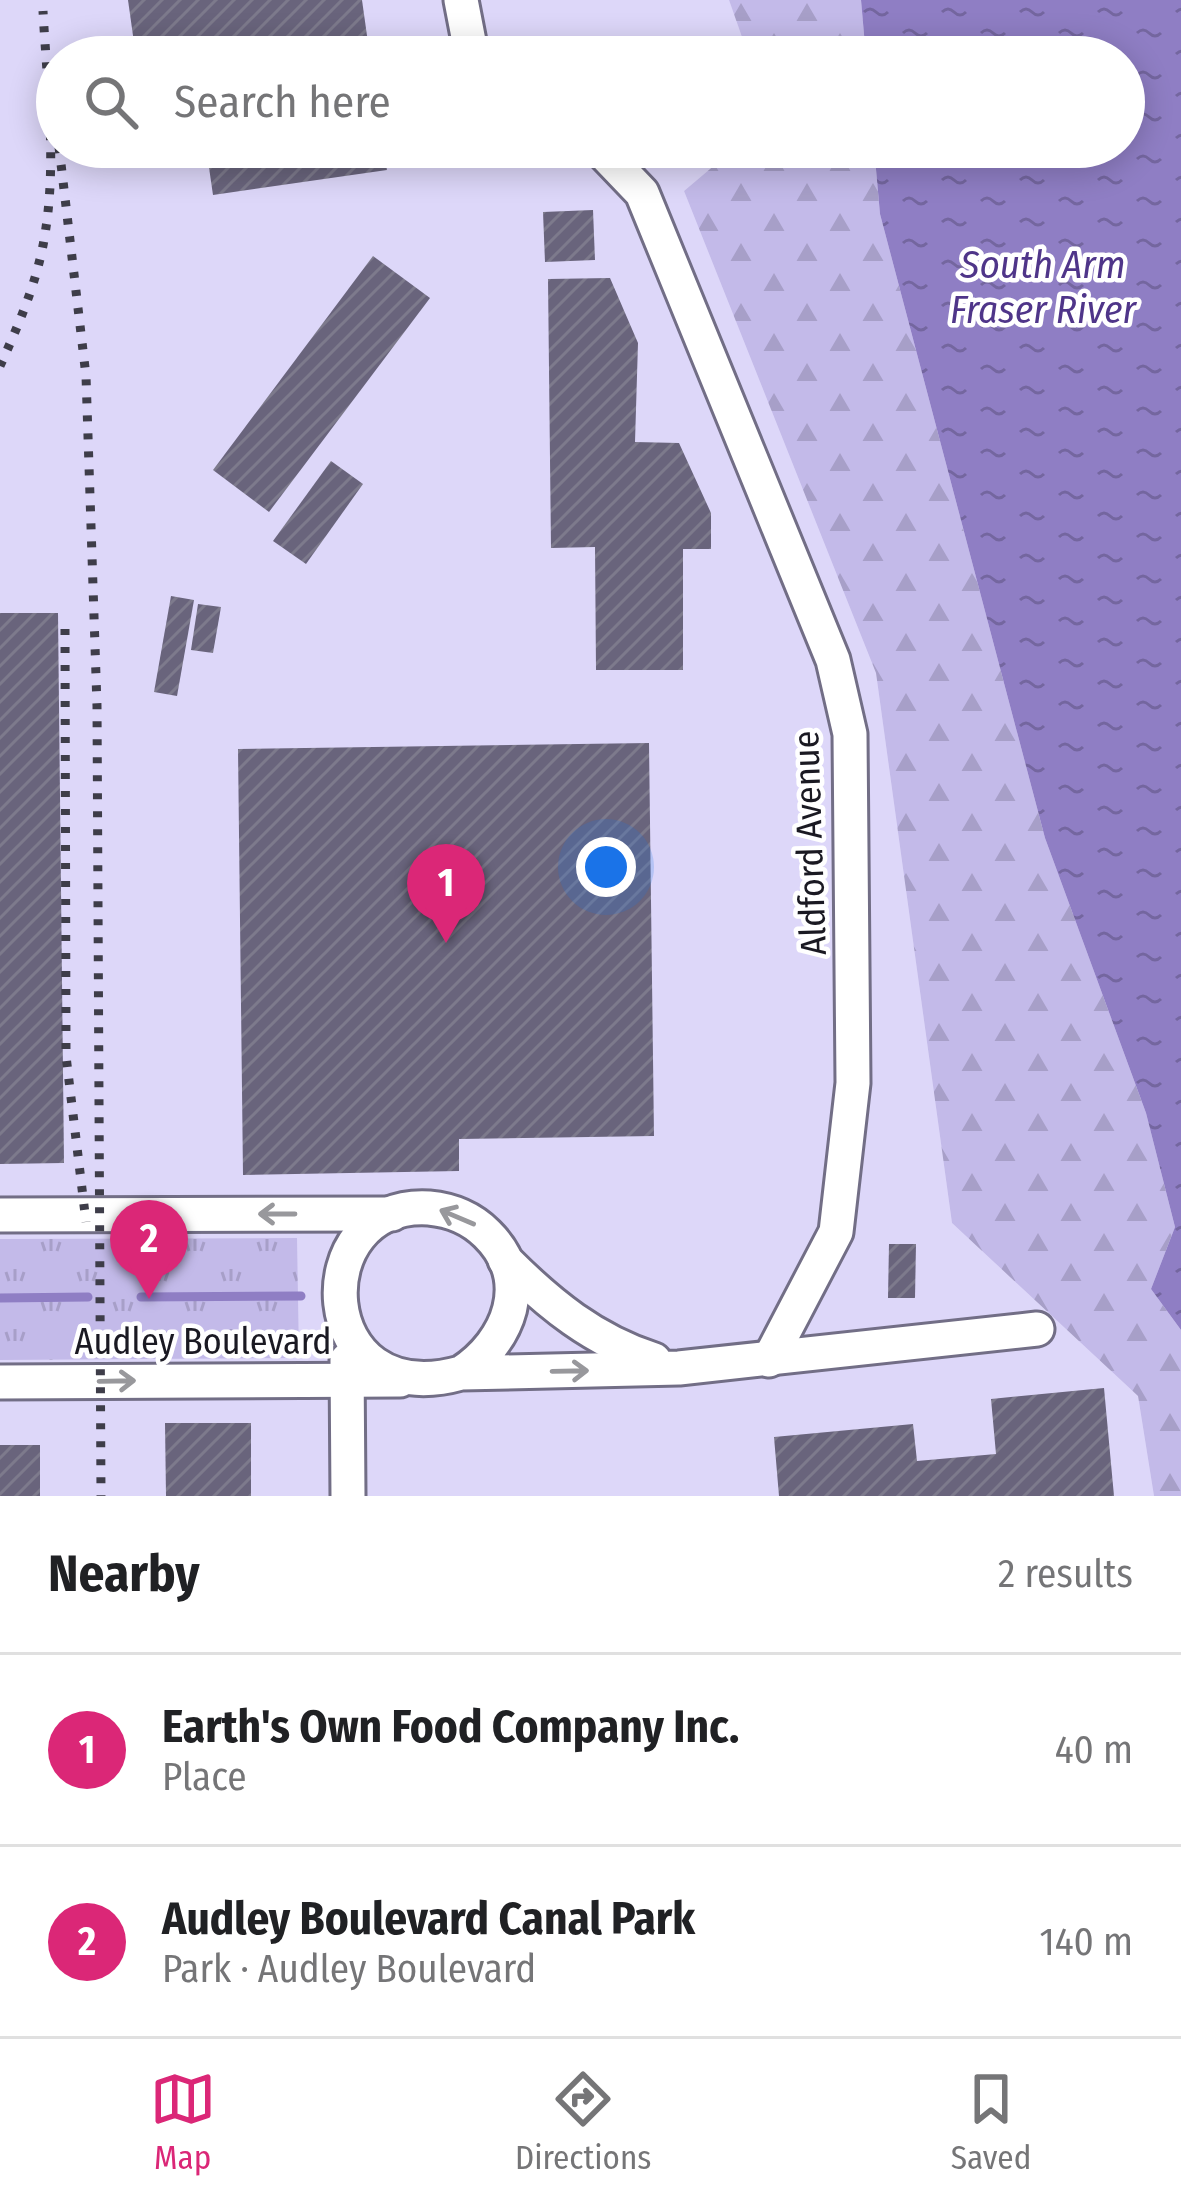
<!DOCTYPE html>
<meta charset="utf-8">
<style>
:root{--surface:#fff;--page:#f2f2f2;--text:#202124;--muted:#757577;--line:#e0e0e0;--accent:#db2777}
body{margin:0;font-family:"Fira Sans Condensed",sans-serif;background:var(--page);color:var(--text)}
.you{position:absolute;left:606px;top:867px;width:42px;height:42px;margin:-30px;border:9px solid #fff;border-radius:50%;background:#1a73e8;box-shadow:0 0 0 18px #1a73e833}
.badge{display:grid;place-items:center;width:78px;height:78px;border-radius:50%;background:var(--accent);color:#fff;font-size:39px;font-weight:700}
.pin{position:absolute;translate:-50% -99px;filter:drop-shadow(0 3px 6px #0008)}
.pin::after{content:'';position:absolute;top:63px;width:42px;height:36px;background:inherit;clip-path:polygon(0 0,100% 0,50% 100%)}
.list{margin:0;padding:0;list-style:none}
h2{display:flex;justify-content:space-between;align-items:center;height:156px;margin:0;padding:0 48px;font-size:51px}
h2 small{font-size:39px;font-weight:400;color:var(--muted)}
.list li{display:grid;grid-template-columns:78px 1fr auto;gap:36px;align-items:center;box-sizing:border-box;height:192px;padding:0 48px;border-top:3px solid var(--line)}
.list b{display:block;font-size:45px;white-space:nowrap}
.list p{margin:0;font-size:39px;white-space:nowrap;color:var(--muted)}
.list em{font-size:39px;font-style:normal;color:var(--muted)}
.icon{flex:none;width:66px;height:66px;fill:none;stroke:currentColor;stroke-width:2;stroke-linecap:round;stroke-linejoin:round}
.map{position:relative;flex:none;width:1181px;height:1496px;overflow:hidden}
.search{position:absolute;background:var(--surface);box-shadow:0 6px 30px #0003;left:36px;right:36px;top:36px;height:132px;display:flex;align-items:center;gap:30px;box-sizing:border-box;padding:0 42px;border-radius:66px;color:var(--muted);font-size:45px}
.sheet{height:540px;background:var(--surface)}
nav{display:flex;justify-content:space-around;align-items:center;box-sizing:border-box;height:168px;border-top:3px solid var(--line);background:var(--surface);font-size:33px;color:var(--muted)}
nav a{display:grid;justify-items:center;gap:6px}
nav .on{color:var(--accent)}
.map>svg:first-child{display:block}
</style>
<div class="map">
<svg width="1181" height="1496" viewBox="0 0 1181 1496">
<defs>
<pattern id="grass-tufts" width="24" height="20" patternUnits="userSpaceOnUse" patternTransform="scale(3)"><rect width="24" height="20" fill="#c3bae9"/><path d="M3 7l-1-3M5 7V3M7 7l1-3M15 17l-1-3M17 17v-4M19 17l1-3" fill="none" stroke="#a79fc8"/></pattern>
<pattern id="forest-firs" width="22" height="20" patternUnits="userSpaceOnUse" patternTransform="scale(3)"><rect width="22" height="20" fill="#c3bae9"/><path d="M5 1l3.5 6h-7zM16 11l3.5 6h-7z" fill="#a79fc8"/></pattern>
<pattern id="water-ripples" width="26" height="14" patternUnits="userSpaceOnUse" patternTransform="scale(3)"><rect width="26" height="14" fill="#8f7ec4"/><path d="M2 4q2-2 4 0t4 0M15 11q2-2 4 0t4 0" fill="none" stroke="#74669f"/></pattern>
<pattern id="building-hatch" width="6" height="6" patternUnits="userSpaceOnUse" patternTransform="scale(3)"><rect width="6" height="6" fill="#69647c"/><path d="M-1 1l2-2M0 6l6-6M5 7l2-2" fill="none" stroke="#7d7a8c"/></pattern>
</defs>
<rect width="100%" height="100%" fill="#e6e1fc"/>
<polygon fill="#ddd7f9" points="0,0 729,0 749,57 57,57 57,147 736,147 684,191 876,673 952,1223 1138,1396 1154,1496 0,1496"/>
<polygon fill="url(#grass-tufts)" points="297,1238 299,1358 0,1360 0,1239"/>
<g fill="url(#forest-firs)">
<polygon points="729,0 861,0 866,57 749,57"/>
<polygon points="736,147 874,147 880,214 1045,838 1146,1113 1175,1227 1151,1289 1181,1330 1181,1496 1154,1496 1138,1396 952,1223 876,673 684,191"/>
</g>
<polygon fill="url(#water-ripples)" points="861,0 1181,0 1181,1330 1151,1289 1175,1227 1146,1113 1045,838 880,214 874,147 1124,147 1124,57 866,57"/>
<g fill="none" stroke-linecap="round" stroke-linejoin="round">
<g stroke="#8f7ec4" stroke-width="9">
<polyline points="141,1297 301,1296"/>
<polyline points="0,1298 88,1297"/>
</g>
</g>
<g fill="url(#building-hatch)">
<polygon points="128,0 362,0 370,57 136,57"/>
<polygon points="206,147 383,147 387,170 213,195"/>
<polygon points="593,210 595,260 545,262 543,212"/>
<polygon points="373,256 430,298 269,512 213,470"/>
<polygon points="610,278 638,343 635,442 679,443 711,513 711,549 683,549 683,670 596,670 595,547 551,548 548,279"/>
<polygon points="331,461 363,484 306,564 273,541"/>
<polygon points="171,596 194,600 177,696 154,692"/>
<polygon points="198,604 221,607 213,653 191,650"/>
<polygon points="0,613 58,613 64,1163 0,1164"/>
<polygon points="649,743 654,1136 459,1139 459,1171 243,1175 238,749"/>
<polygon points="889,1244 916,1244 915,1298 888,1298"/>
<polygon points="1104,1388 1114,1496 779,1496 774,1437 913,1424 917,1461 996,1454 991,1399"/>
<polygon points="165,1423 251,1423 251,1496 166,1496"/>
<rect x="0" y="1445" width="40" height="51"/>
</g>
<g fill="none" stroke-linecap="round" stroke-linejoin="round">
<defs>
<g id="street">
<polyline points="461,0 472,57"/>
<polyline points="598,147 642,193 833,660 850,734 853,1083 836,1232 769,1360"/>
<polyline points="0,1215 392,1214"/>
<path d="M505,1260C550,1305 593,1340 654,1360"/>
<polyline points="347,1360 348,1496"/>
<path d="M461,1373C509,1342 534,1280 487,1234C471,1218 451,1210 429,1208C302,1200 310,1415 461,1373L679,1368L1037,1329"/>
<polyline points="0,1382 400,1380"/>
</g>
</defs>
<use href="#street" stroke="#726e86" stroke-width="39"/>
<use href="#street" stroke="#fff" stroke-width="33"/>
<g stroke="#3e3d49" stroke-width="9" stroke-dasharray="6 12" stroke-linecap="butt">
<polyline points="59,147 86,376 97,706 101,1496"/>
<path d="M0,366C19,324 38,280 45,234C57,161 47,85 43,11"/>
<polyline points="65,629 66,1056 86,1222"/>
</g>
</g>
<defs><path id="oneway-shaft" d="M-6 0H5M1.5-3L5.5 0L1.5 3" fill="none" stroke-width="1.6" stroke-linecap="round" stroke-linejoin="round" transform="scale(3)"/></defs>
<g stroke="#98989c">
<use href="#oneway-shaft" transform="translate(277 1214) rotate(180)"/>
<use href="#oneway-shaft" transform="translate(457 1217) rotate(-157)"/>
<use href="#oneway-shaft" transform="translate(570 1371) rotate(-1)"/>
<use href="#oneway-shaft" transform="translate(117 1381) rotate(-1)"/>
</g>
<g text-anchor="middle" dominant-baseline="central" stroke-width="9" stroke-linejoin="round" paint-order="stroke">
<g font-size="36" fill="#1a1922" stroke="#fff">
<text transform="translate(810 843) rotate(-92)">Aldford Avenue</text>
<text x="203" y="1342">Audley Boulevard</text>
</g>
<g font-size="39" font-style="italic" fill="#4f3589" stroke="#fff">
<text x="1043" y="265">South Arm<tspan x="1043" dy="45">Fraser River</tspan></text>
</g>
</g>
</svg>
<div class="you"></div>
<div class="pin badge" style="left:446px;top:943px">1</div>
<div class="pin badge" style="left:149px;top:1299px">2</div>
<div class="search"><svg class="icon" aria-label="search" viewBox="0 0 24 24"><circle cx="10" cy="10" r="6"/><path d="M15 15l6 6"/></svg>Search here</div>
</div>
<section class="sheet">
<h2>Nearby<small>2 results</small></h2>
<ul class="list">
<li><span class="badge">1</span><div><b>Earth's Own Food Company Inc.</b><p>Place</p></div><em>40 m</em></li>
<li><span class="badge">2</span><div><b>Audley Boulevard Canal Park</b><p>Park · Audley Boulevard</p></div><em>140 m</em></li>
</ul>
</section>
<nav>
<a class="on"><svg class="icon" aria-label="map" viewBox="0 0 24 24"><path d="M3 6l6-2 6 2 6-2v14l-6 2-6-2-6 2zM9 4v14M15 6v14"/></svg>Map</a>
<a><svg class="icon" aria-label="directions" viewBox="0 0 24 24"><path d="M12 3l9 9-9 9-9-9zM9 14v-3h6M13 9l2 2-2 2"/></svg>Directions</a>
<a><svg class="icon" aria-label="saved" viewBox="0 0 24 24"><path d="M7 4h10v16l-5-4-5 4z"/></svg>Saved</a>
</nav>
